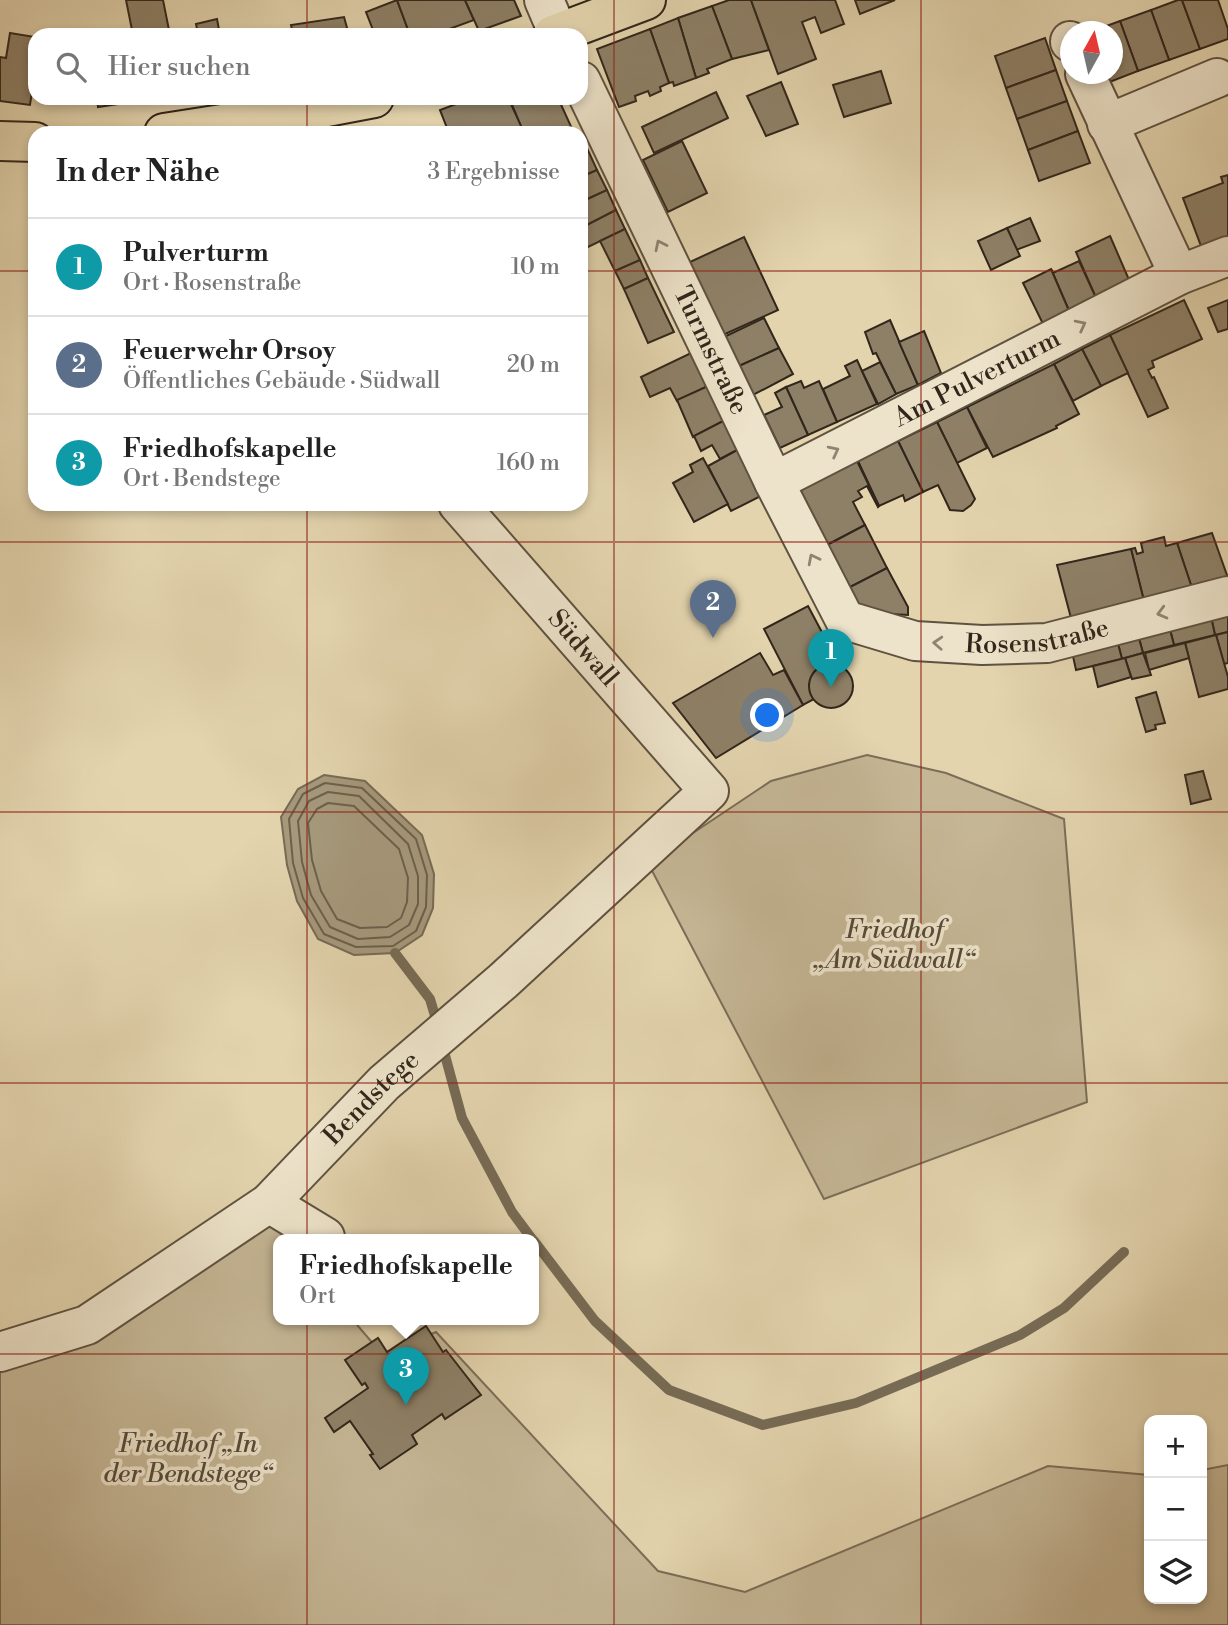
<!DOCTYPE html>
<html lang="de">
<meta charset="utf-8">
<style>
:root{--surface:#fff;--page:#f2f2f2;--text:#222;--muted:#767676;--line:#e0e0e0;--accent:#d93025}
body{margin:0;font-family:"Libre Bodoni",serif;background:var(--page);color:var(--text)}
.controls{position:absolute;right:21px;bottom:21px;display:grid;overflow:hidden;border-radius:14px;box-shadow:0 4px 10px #0003}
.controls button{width:63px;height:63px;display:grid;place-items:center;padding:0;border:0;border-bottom:2px solid var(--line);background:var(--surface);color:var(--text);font:35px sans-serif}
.compass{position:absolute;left:1060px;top:21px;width:63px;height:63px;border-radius:50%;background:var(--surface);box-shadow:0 4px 10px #0003;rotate:8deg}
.you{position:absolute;left:768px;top:716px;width:24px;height:24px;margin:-18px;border:5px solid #fff;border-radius:50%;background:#1a73e8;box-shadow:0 0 0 10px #1a73e833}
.badge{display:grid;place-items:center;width:46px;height:46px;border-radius:50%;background:var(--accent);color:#fff;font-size:23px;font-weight:700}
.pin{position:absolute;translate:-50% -58px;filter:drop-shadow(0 2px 4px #0008)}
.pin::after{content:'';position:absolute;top:37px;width:24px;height:21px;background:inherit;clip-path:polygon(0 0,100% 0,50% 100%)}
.popup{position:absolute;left:273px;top:1234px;width:266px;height:91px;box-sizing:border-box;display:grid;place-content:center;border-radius:14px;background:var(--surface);filter:drop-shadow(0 2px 5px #0005);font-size:23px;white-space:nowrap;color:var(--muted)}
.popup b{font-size:26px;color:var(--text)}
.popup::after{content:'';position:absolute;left:50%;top:100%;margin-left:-14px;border:14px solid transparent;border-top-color:var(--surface)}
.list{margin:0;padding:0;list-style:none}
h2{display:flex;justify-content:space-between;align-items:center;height:91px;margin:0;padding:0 28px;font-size:30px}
h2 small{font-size:23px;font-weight:400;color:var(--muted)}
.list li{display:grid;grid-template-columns:46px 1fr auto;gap:21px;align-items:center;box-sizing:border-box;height:98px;padding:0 28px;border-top:2px solid var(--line)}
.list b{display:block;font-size:26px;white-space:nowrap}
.list p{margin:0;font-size:23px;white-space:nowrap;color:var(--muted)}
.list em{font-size:23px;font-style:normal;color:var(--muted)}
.icon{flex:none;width:38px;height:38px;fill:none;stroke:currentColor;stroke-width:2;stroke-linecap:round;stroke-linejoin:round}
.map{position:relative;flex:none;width:1228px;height:1625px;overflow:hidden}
.search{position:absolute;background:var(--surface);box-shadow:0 4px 10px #0003;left:28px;top:28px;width:560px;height:77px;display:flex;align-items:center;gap:18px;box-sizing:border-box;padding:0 24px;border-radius:21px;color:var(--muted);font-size:26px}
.panel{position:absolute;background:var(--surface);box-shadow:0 4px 10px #0003;left:28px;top:126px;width:560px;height:385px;border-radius:21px}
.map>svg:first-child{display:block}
</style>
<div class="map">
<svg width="1228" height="1625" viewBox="0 0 1228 1625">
<rect width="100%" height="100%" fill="#e3d4ae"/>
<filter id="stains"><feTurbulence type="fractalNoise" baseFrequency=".00286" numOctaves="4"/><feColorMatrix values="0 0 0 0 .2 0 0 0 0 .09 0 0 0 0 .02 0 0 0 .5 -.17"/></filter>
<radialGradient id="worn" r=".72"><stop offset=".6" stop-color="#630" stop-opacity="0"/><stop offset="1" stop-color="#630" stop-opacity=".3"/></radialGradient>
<g fill="#c5b695" stroke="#7b6e58" stroke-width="2">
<polygon points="867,755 946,773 1064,819 1087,1102 824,1199 648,863 771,781"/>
<polygon points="269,1218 286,1239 278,1239 278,1319 352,1319 382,1354 436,1332 658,1571 745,1592 1048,1466 1149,1475 1149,1599 1202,1599 1202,1470 1228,1465 1228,1625 0,1625 0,1372 143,1295"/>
</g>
<polygon fill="#a6997c" stroke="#776b55" stroke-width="2" points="324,775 365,781 422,835 434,874 433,908 422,935 395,953 354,955 318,939 297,901 287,865 281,817 298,789"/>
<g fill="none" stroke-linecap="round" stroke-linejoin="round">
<g stroke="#6c604c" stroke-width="2">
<polygon points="325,783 362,788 416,839 427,875 426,907 416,931 393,946 356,947 324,934 303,898 293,863 289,819 303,794"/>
<polygon points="328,792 359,796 408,844 418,876 418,904 409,925 390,937 358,939 330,927 311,895 302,862 298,821 309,801"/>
<polygon points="328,803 354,806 399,849 408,878 407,902 401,918 387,927 360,928 337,919 321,891 312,860 308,823 317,809"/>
</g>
<g stroke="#776b55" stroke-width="10">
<polyline points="395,953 430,999 438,1026"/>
<polyline points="442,1044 462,1118 512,1212 532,1239"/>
<polyline points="534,1241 595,1321 669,1390 763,1425 856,1403 1020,1335 1064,1308 1124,1252"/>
</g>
</g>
<g fill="#8e8067" stroke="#31261b" stroke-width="2">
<polygon points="126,0 163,0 170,35 133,35"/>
<polygon points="397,0 410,35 375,35 366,12"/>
<polygon points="397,0 465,0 474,20 433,35 410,35"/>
<polygon points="465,0 514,0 521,16 479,31"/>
<polygon points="729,0 751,0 769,50 732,59 712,6"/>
<polygon points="751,0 835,0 844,24 821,33 815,17 802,22 816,59 778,74"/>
<polygon points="855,0 895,0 860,14"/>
<polygon points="1178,0 1182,0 1200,49 1169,60 1151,10"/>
<polygon points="1182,0 1218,0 1228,29 1228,39 1200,49"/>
<polygon points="712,6 732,59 707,69 709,73 696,78 678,18"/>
<polygon points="1151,10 1169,60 1138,71 1120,21"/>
<polygon points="344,17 349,35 293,35 291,25"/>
<polygon points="678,18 696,78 674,86 673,82 669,83 650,29"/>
<polygon points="217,19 220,35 192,35 198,34 196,24"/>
<polygon points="1120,21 1138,71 1107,83 1103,74 1112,74 1112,32 1090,32"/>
<polygon points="266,29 267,35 243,35 242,32"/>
<polygon points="650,29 669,83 660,87 661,91 650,96 648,91 635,96 636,101 619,107 597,49"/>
<polygon points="10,33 35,37 35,71 30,105 0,101 0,57 6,58"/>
<polygon points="1045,38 1056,70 1006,88 995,56"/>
<polygon points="1056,70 1067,101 1017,119 1006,88"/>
<polygon points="881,71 891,103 844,117 833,85"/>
<polygon points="781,82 798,124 766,136 747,96"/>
<polygon points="716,92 728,118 654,153 642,127"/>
<polygon points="97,98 145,98 145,100 98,107"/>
<polygon points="472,98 508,98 522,127 507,133 449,133 440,110"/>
<polygon points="509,98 558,98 574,133 524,133"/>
<polygon points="1067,101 1078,131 1028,150 1017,119"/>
<polygon points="1078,131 1090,163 1039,181 1028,150"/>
<polygon points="581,135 597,170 581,177"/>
<polygon points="682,141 707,193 668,212 643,160"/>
<polygon points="597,170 607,190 581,202 581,177"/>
<polygon points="1228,175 1228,236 1201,246 1183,198 1223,183 1221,177"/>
<polygon points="607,190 616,210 581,228 581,202"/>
<polygon points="616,210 625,229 584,249 581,243 581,228"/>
<polygon points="1030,218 1040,241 1016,250 1007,228"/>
<polygon points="1007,228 1020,256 991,270 978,241"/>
<polygon points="625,229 640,260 615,271 600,241"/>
<polygon points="1110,236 1130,282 1097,300 1076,252"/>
<polygon points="744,237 778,310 723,335 690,262"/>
<polygon points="640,260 648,278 624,289 615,271"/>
<polygon points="1079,261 1097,300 1070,313 1051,269 1053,273"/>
<polygon points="1051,269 1070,313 1044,326 1023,283"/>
<polygon points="648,278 674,332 648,343 624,289"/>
<polygon points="1184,300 1202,339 1152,361 1154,367 1148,370 1152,378 1154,377 1168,408 1148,417 1110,335"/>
<polygon points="1228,300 1228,329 1218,332 1208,308"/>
<polygon points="764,318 779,348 739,366 724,337"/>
<polygon points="890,320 918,385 896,394 876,353 873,354 865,332"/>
<polygon points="924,331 941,373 918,385 899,342"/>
<polygon points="1110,335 1128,373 1101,386 1082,349"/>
<polygon points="779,348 793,374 753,395 739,366"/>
<polygon points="1082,349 1101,386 1073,401 1054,364"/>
<polygon points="691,353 708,386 677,401 670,388 650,397 641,377"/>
<polygon points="857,360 877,404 837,422 823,389 850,376 845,366"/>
<polygon points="880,362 896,394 878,404 862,371"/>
<polygon points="1054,364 1079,414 1056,426 1057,428 993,457 967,407"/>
<polygon points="801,381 804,388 819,381 837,422 808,435 786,387"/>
<polygon points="708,386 725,420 693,437 677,400"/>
<polygon points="786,387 808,435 780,448 764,415 782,407 775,393"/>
<polygon points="967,407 987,448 957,463 937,422"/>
<polygon points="725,420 739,449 720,459 712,445 701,451 694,436"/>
<polygon points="937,422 975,499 971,505 963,511 950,510 938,485 923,492 898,441"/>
<polygon points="898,441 923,492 905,501 903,495 879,506 858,461"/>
<polygon points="739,449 763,495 731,511 708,466"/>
<polygon points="703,458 728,504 694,522 673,483 693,472 690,465"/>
<polygon points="857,461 879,506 878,507 867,486 858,491 862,497 853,502 865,525 827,545 800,489"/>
<polygon points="865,525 887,568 849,588 827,545"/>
<polygon points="1212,533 1228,578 1192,588 1177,543"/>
<polygon points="1164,537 1166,546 1177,543 1192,588 1144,601 1131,549 1135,548 1137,554 1143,552 1141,543"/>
<polygon points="1131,549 1144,601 1071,618 1057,565"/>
<polygon points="887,568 908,607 908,615 871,613 859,605 850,587"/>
<polygon points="808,606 825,638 820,641 829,658 841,660 839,666 825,665 814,672 809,685 814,699 803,705 764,629"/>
<polygon points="1228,608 1228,632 1215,635 1210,612"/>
<polygon points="1210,612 1215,635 1174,645 1168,622"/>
<polygon points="1168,622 1174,645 1143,653 1137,631"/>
<polygon points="1137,631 1143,653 1122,659 1116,636"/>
<polygon points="1228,632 1228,663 1224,664 1216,635"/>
<polygon points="1216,635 1228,677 1228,689 1199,697 1185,643"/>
<polygon points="1116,636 1122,659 1076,670 1071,647"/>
<polygon points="1185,643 1189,658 1149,670 1145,653"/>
<polygon points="760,653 773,675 784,670 803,705 716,758 673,703"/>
<polygon points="1143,653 1151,675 1132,679 1125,658"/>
<polygon points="1125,658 1131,677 1098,687 1093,666"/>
<circle cx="831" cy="686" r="22"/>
<polygon points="1156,692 1165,723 1155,725 1156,729 1146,732 1136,698"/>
<polygon points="1203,771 1211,799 1191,804 1185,775"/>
<polygon points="426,1326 443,1352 446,1350 481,1395 445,1419 442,1414 412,1435 417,1444 380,1469 370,1455 373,1454 350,1421 334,1432 325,1418 368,1388 365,1383 362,1385 345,1360 378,1338 387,1352"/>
</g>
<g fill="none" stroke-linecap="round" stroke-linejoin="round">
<defs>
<g id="minor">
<polyline points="544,0 559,35"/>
<polyline points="1070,41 1070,42"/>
<polyline points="1085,74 1179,275"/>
<path id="s1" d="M581,81L774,482L845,620L915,641L982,645L1047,643L1228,596"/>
<polyline points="1107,124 1217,78"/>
<path id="s2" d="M774,482L1179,275L1228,256"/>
<polyline points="269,1203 325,1237"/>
<path id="s3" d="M0,1352L87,1325L269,1203L384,1083L503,981L709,791L458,504"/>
</g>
<g id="major">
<polyline points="553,35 646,0"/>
<polyline points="164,133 300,112 374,98"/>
<polyline points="0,141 35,142"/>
</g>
</defs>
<use href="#minor" stroke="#5e5240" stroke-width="42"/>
<use href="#major" stroke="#31261b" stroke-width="42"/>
<use href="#minor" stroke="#ede3ca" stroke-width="38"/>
<use href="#major" stroke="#e3d4ae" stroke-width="38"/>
</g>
<defs><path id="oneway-chevron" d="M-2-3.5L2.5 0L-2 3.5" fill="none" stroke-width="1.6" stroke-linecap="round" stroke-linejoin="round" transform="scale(1.75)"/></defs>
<g stroke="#8f8472">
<use href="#oneway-chevron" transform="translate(660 245) rotate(-116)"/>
<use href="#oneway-chevron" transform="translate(1081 325) rotate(-27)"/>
<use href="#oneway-chevron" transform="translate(834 451) rotate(-27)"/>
<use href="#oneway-chevron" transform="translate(813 559) rotate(-117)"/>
<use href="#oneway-chevron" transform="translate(1162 613) rotate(165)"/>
<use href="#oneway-chevron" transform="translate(938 643) rotate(-177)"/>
</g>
<path fill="none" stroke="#8f2418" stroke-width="2" stroke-opacity="0.55" d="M307,0V35M614,0V1625M921,0V1625M307,98V133M0,271H35M581,271H1228M307,504V1625M0,542H1228M0,812H1228M0,1083H1228M0,1354H1228"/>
<g text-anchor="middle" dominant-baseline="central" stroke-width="7" stroke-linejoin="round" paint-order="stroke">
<g font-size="26" fill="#31261b" stroke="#ede3ca">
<text stroke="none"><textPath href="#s1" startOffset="299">Turmstraße</textPath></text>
<text stroke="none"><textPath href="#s2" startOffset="228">Am Pulverturm</textPath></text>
<text stroke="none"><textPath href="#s1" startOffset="796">Rosenstraße</textPath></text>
<text transform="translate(583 648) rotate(49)">Südwall</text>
<text stroke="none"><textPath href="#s3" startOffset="457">Bendstege</textPath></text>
</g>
<g font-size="26" font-style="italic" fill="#564a3a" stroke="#ede3ca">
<text x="894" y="930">Friedhof<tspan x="894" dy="30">„Am Südwall“</tspan></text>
<text x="188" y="1444">Friedhof „In<tspan x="188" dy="30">der Bendstege“</tspan></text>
</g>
</g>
<rect width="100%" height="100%" filter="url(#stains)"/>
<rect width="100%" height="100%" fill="url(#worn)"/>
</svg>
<div class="controls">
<button>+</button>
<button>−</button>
<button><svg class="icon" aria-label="layers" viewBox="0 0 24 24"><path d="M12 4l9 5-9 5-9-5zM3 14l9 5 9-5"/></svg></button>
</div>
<svg class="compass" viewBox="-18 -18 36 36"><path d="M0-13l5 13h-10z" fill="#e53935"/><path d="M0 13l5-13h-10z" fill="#767676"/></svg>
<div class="you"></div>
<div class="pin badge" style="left:831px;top:687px;background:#0f9aa8">1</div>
<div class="pin badge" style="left:713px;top:638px;background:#5c6f8a">2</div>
<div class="pin badge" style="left:406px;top:1405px;background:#0f9aa8">3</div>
<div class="popup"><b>Friedhofskapelle</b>Ort</div>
<div class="search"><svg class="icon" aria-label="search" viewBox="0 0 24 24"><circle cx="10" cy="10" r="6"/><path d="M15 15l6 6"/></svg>Hier suchen</div>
<section class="panel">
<h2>In der Nähe<small>3 Ergebnisse</small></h2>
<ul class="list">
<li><span class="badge" style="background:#0f9aa8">1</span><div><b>Pulverturm</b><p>Ort · Rosenstraße</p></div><em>10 m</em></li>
<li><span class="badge" style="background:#5c6f8a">2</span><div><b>Feuerwehr Orsoy</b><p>Öffentliches Gebäude · Südwall</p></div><em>20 m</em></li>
<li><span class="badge" style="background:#0f9aa8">3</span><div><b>Friedhofskapelle</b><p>Ort · Bendstege</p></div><em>160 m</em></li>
</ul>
</section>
</div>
